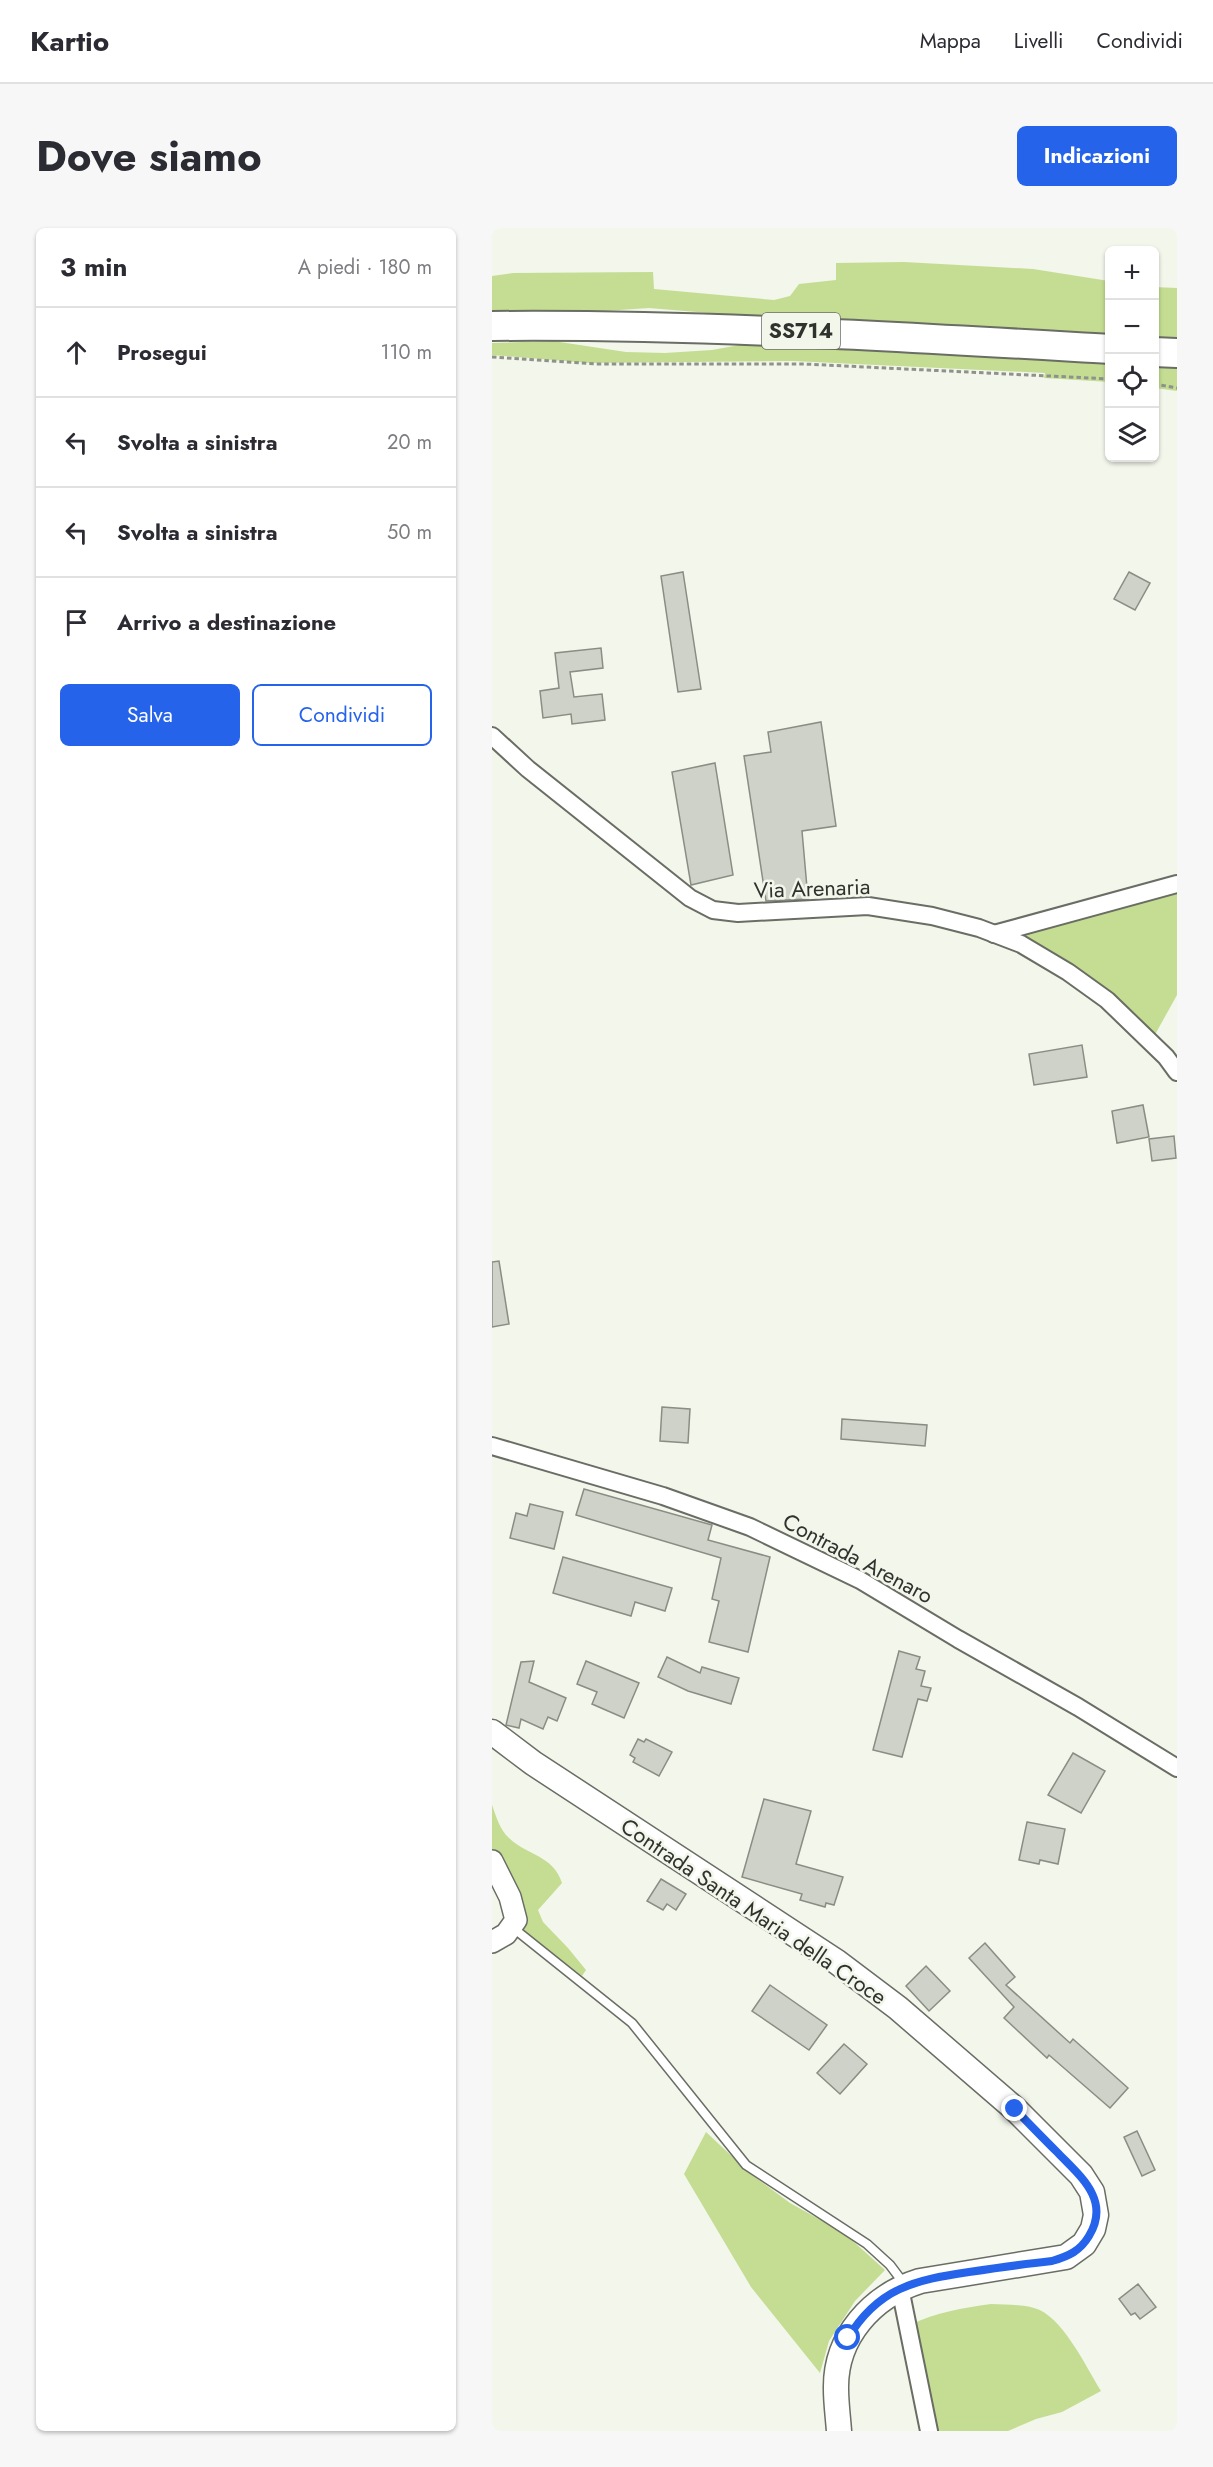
<!DOCTYPE html>
<html lang="it">
<meta charset="utf-8">
<style>
:root{--surface:#fff;--page:#f7f7f7;--text:#2b2b33;--muted:#7c7c81;--line:#e1e1e2;--accent:#2563eb}
body{margin:0;font-family:Jost,sans-serif;background:var(--page);color:var(--text)}
.controls{position:absolute;right:18px;top:18px;display:grid;overflow:hidden;border-radius:9px;box-shadow:0 2px 4px #0004}
.controls button{width:54px;height:54px;display:grid;place-items:center;padding:0;border:0;border-bottom:2px solid var(--line);background:var(--surface);color:var(--text);font:30px sans-serif}
.stop{position:absolute;width:18px;height:18px;margin:-14px;border:4px solid #2563eb;border-radius:50%;background:#fff}
.stop.end{background:#2563eb;border-color:#fff;box-shadow:0 2px 6px #0008}
.list{margin:0;padding:0;list-style:none}
h2{display:flex;justify-content:space-between;align-items:center;height:78px;margin:0;padding:0 24px;font-size:26px}
h2 small{font-size:20px;font-weight:400;color:var(--muted)}
.list li{display:grid;grid-template-columns:39px 1fr auto;gap:18px;align-items:center;box-sizing:border-box;height:90px;padding:0 24px;border-top:2px solid var(--line)}
.list b{display:block;font-size:22px;white-space:nowrap}
.list em{font-size:20px;font-style:normal;color:var(--muted)}
.actions{display:flex;gap:12px;padding:18px 24px}
.actions a{flex:1;padding:14px 0;border:2px solid var(--accent);border-radius:9px;text-align:center;font-size:21px;color:var(--accent)}
.actions .main{background:var(--accent);color:#fff}
.icon{flex:none;width:33px;height:33px;fill:none;stroke:currentColor;stroke-width:2;stroke-linecap:round;stroke-linejoin:round}
.map{position:relative;flex:none;width:685px;height:2203px;overflow:hidden;border-radius:9px}
header{display:flex;align-items:center;gap:36px;box-sizing:border-box;height:84px;padding:0 30px;background:var(--surface);border-bottom:2px solid var(--line)}
header strong{font-size:28px}
nav{display:flex;gap:33px;margin-inline-start:auto;font-size:21px}
.intro{display:flex;align-items:center;justify-content:space-between;box-sizing:border-box;height:144px;padding:0 36px}
h1{margin:0;font-size:42px}
.button{padding:15px 27px;border-radius:9px;background:var(--accent);color:#fff;font-size:21px;font-weight:700}
main{display:flex;gap:36px;padding:0 36px}
aside{flex:1;background:var(--surface);border-radius:9px;box-shadow:0 2px 4px #0004}
.map>svg:first-child{display:block}
</style>
<header>
<strong>Kartio</strong>
<nav><a>Mappa</a><a>Livelli</a><a>Condividi</a></nav>
</header>
<div class="intro"><h1>Dove siamo</h1><a class="button">Indicazioni</a></div>
<main>
<aside>
<h2>3 min<small>A piedi · 180 m</small></h2>
<ul class="list">
<li><svg class="icon" aria-label="ahead" viewBox="0 0 24 24"><path d="M12 20V5M6 11l6-6 6 6"/></svg><div><b>Prosegui</b></div><em>110 m</em></li>
<li><svg class="icon" aria-label="left" viewBox="0 0 24 24"><path d="M17 20v-9H6M10 6l-5 5 5 5"/></svg><div><b>Svolta a sinistra</b></div><em>20 m</em></li>
<li><svg class="icon" aria-label="left" viewBox="0 0 24 24"><path d="M17 20v-9H6M10 6l-5 5 5 5"/></svg><div><b>Svolta a sinistra</b></div><em>50 m</em></li>
<li><svg class="icon" aria-label="arrive" viewBox="0 0 24 24"><path d="M6 21V4h12l-3 4 3 4H6"/></svg><div><b>Arrivo a destinazione</b></div></li>
</ul>
<div class="actions"><a class="main">Salva</a><a>Condividi</a></div>
</aside>
<div class="map">
<svg width="685" height="2203" viewBox="0 0 685 2203">
<rect width="100%" height="100%" fill="#f2f6eb"/>
<g fill="#c4dd92">
<polygon points="412,34 541,41 617,53 617,114 250,94 217,85 157,80 112,83 86,90 0,91 0,48 21,45 161,44 162,61 282,72 298,68 307,56 344,52 344,35"/>
<polygon points="662,59 685,60 685,117 663,117"/>
<polygon points="61,113 134,124 173,125 220,122 264,114 617,133 618,154 552,150 553,145 301,133 98,135 0,127 0,115"/>
<polygon points="663,136 685,138 685,163 663,160"/>
<polygon points="685,659 685,767 660,812 515,707"/>
<path d="M0,1577C4,1588 8,1602 17,1610C36,1628 61,1627 70,1655L46,1682L51,1694L76,1720L94,1742L90,1748L26,1699L0,1624Z"/>
<polygon points="214,1904 260,1947 298,1975 352,2005 393,2042 363,2073 337,2113 328,2145 259,2059 192,1946"/>
<path d="M499,2076C512,2077 528,2076 542,2080C570,2087 594,2139 609,2163L570,2184L544,2191L516,2203H439L418,2097C445,2084 470,2080 499,2076Z"/>
</g>
<g fill="#ced2c8" stroke="#898d83" stroke-width="1.5">
<polygon points="191,344 209,461 186,464 169,348"/>
<polygon points="637,344 658,355 643,382 622,371"/>
<polygon points="109,420 111,440 78,444 82,469 110,466 113,492 80,496 79,486 51,490 48,463 67,460 63,425"/>
<polygon points="329,494 344,598 310,603 316,671 274,673 252,528 279,524 276,504"/>
<polygon points="223,535 241,647 199,657 180,544"/>
<polygon points="590,817 595,849 542,857 537,826"/>
<polygon points="651,877 657,909 625,915 620,883"/>
<polygon points="682,908 684,930 660,933 657,911"/>
<polygon points="7,1033 17,1096 0,1099 0,1034"/>
<polygon points="170,1179 198,1181 196,1215 168,1213"/>
<polygon points="350,1191 435,1197 433,1218 349,1211"/>
<polygon points="92,1261 220,1297 216,1312 278,1329 256,1424 217,1414 227,1373 220,1371 229,1330 84,1287"/>
<polygon points="38,1276 71,1284 62,1321 18,1310 24,1285 35,1288"/>
<polygon points="71,1329 180,1360 173,1383 143,1374 139,1388 61,1365"/>
<polygon points="407,1423 428,1429 424,1441 433,1443 429,1458 439,1460 435,1473 426,1471 410,1529 381,1522"/>
<polygon points="175,1429 208,1445 210,1439 247,1450 239,1476 196,1463 166,1449"/>
<polygon points="42,1433 37,1454 74,1470 65,1493 56,1489 51,1501 29,1491 27,1500 14,1497 29,1434"/>
<polygon points="94,1433 147,1455 132,1490 100,1476 105,1464 85,1456"/>
<polygon points="146,1511 152,1514 154,1511 180,1524 167,1548 141,1534 143,1530 138,1527"/>
<polygon points="581,1525 613,1543 589,1585 556,1567"/>
<polygon points="272,1571 319,1583 304,1636 351,1649 342,1677 334,1675 333,1679 308,1672 310,1666 250,1649"/>
<polygon points="535,1594 573,1601 566,1636 548,1632 547,1636 527,1632"/>
<polygon points="169,1651 194,1666 184,1682 175,1676 171,1682 155,1673"/>
<polygon points="493,1715 523,1749 514,1757 578,1815 581,1811 636,1860 618,1880 557,1827 555,1830 512,1790 522,1779 477,1730"/>
<polygon points="434,1738 458,1763 437,1783 414,1758"/>
<polygon points="278,1757 335,1797 317,1822 260,1783"/>
<polygon points="352,1816 375,1836 348,1866 325,1845"/>
<polygon points="645,1903 663,1942 650,1948 632,1909"/>
<polygon points="646,2056 664,2079 648,2091 643,2085 639,2087 627,2071"/>
</g>
<g fill="none" stroke-linecap="round" stroke-linejoin="round">
<defs>
<polyline id="service" points="20,1699 140,1795 254,1937 375,2016 398,2037 413,2057"/>
<g id="minor">
<polyline points="0,508 36,541 198,670 221,682 246,685 376,678 440,688 487,700 529,716 576,744 615,772 674,829 685,844"/>
<polyline points="502,706 685,656"/>
<polyline points="0,1218 171,1268 258,1299 368,1352 466,1411 586,1479 685,1540"/>
<polyline points="408,2060 437,2203"/>
</g>
<polyline id="tertiary" points="0,1633 18,1669 24,1692 14,1706 0,1714"/>
<path id="secondary" d="M0,1504L41,1535L345,1734L406,1780L523,1881L589,1947L600,1964L604,1987L601,2001L592,2016L574,2029L428,2053C380,2068 343,2109 344,2161C344,2175 346,2189 347,2203"/>
<g id="trunk">
<path d="M0,98C206,96 412,109 618,121"/>
<polyline points="662,124 685,125"/>
</g>
</defs>
<use href="#service" stroke="#696d64" stroke-width="11"/>
<use href="#minor" stroke="#696d64" stroke-width="20"/>
<use href="#tertiary" stroke="#696d64" stroke-width="24"/>
<use href="#secondary" stroke="#696d64" stroke-width="27"/>
<use href="#trunk" stroke="#696d64" stroke-width="32"/>
<g stroke="#8f928b" stroke-width="3" stroke-dasharray="4.5 3" stroke-linecap="butt">
<polyline points="0,129 104,136 312,136 618,151"/>
<polyline points="662,156 685,160"/>
</g>
<use href="#service" stroke="#fff" stroke-width="8"/>
<use href="#minor" stroke="#fff" stroke-width="16"/>
<use href="#tertiary" stroke="#fff" stroke-width="21"/>
<use href="#secondary" stroke="#fff" stroke-width="24"/>
<use href="#trunk" stroke="#fff" stroke-width="28"/>
</g>
<g fill="none" stroke-linecap="round" stroke-linejoin="round">
<path stroke="#2563eb" stroke-width="8" d="M356,2110C386,2060 423,2052 477,2044C504,2040 532,2036 560,2033C577,2028 588,2023 597,2008C619,1972 588,1948 566,1925C551,1910 537,1896 523,1881"/>
</g>
<g text-anchor="middle" dominant-baseline="central" stroke-width="5" stroke-linejoin="round" paint-order="stroke">
<rect fill="#f2f6eb" stroke="#6a6d67" stroke-width="1.5" x="270" y="85" width="78" height="36" rx="4.5"/>
<g font-size="21" font-weight="bold" fill="#30322e">
<text x="309" y="103">SS714</text>
</g>
<g font-size="22" fill="#30322e" stroke="#f2f6eb">
<text transform="translate(320 660) rotate(-2)">Via Arenaria</text>
<text transform="translate(366 1330) rotate(28)">Contrada Arenaro</text>
<text transform="translate(262 1683) rotate(34)">Contrada Santa Maria della Croce</text>
</g>
</g>
</svg>
<div class="controls">
<button>+</button>
<button>−</button>
<button><svg class="icon" aria-label="locate" viewBox="0 0 24 24"><circle cx="12" cy="12" r="6"/><path d="M12 2v4M12 18v4M2 12h4M18 12h4"/></svg></button>
<button><svg class="icon" aria-label="layers" viewBox="0 0 24 24"><path d="M12 4l9 5-9 5-9-5zM3 14l9 5 9-5"/></svg></button>
</div>
<div class="stop" style="left:356px;top:2110px"></div>
<div class="stop end" style="left:523px;top:1881px"></div>
</div>
</main>
